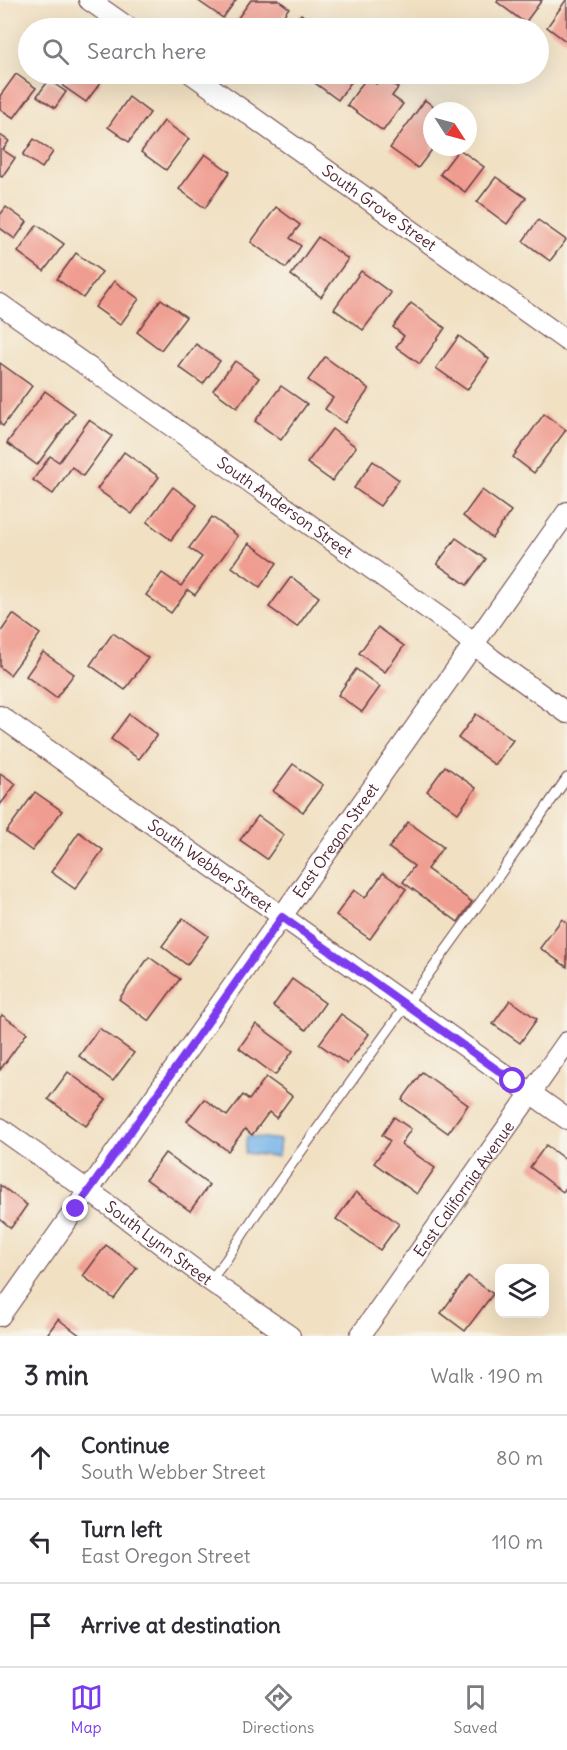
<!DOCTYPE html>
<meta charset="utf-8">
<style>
:root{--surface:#fff;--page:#f7f7f7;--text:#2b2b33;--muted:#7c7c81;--line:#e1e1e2;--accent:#7c3aed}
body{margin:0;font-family:Delius,sans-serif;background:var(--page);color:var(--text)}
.controls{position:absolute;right:18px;bottom:18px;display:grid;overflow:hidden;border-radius:12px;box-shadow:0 6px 24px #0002}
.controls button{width:54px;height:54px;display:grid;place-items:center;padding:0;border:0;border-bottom:2px solid var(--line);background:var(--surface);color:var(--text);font:30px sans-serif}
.compass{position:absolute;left:423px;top:102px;width:54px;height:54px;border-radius:50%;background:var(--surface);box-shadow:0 6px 24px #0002;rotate:126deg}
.stop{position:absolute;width:18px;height:18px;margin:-14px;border:4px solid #7c3aed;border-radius:50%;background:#fff}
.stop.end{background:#7c3aed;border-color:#fff;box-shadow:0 2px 6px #0008}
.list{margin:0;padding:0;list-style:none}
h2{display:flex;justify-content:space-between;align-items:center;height:78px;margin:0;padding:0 24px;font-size:26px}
h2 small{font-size:20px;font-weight:400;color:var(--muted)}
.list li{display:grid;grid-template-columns:39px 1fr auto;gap:18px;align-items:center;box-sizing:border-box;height:84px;padding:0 24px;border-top:2px solid var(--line)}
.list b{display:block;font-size:22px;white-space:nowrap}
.list p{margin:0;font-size:20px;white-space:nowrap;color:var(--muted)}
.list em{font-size:20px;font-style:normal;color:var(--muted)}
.icon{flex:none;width:33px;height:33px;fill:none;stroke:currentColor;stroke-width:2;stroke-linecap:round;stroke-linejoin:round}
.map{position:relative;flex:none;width:567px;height:1336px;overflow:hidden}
.search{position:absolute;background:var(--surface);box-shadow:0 6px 24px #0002;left:18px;right:18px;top:18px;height:66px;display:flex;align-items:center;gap:15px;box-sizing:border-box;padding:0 21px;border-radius:33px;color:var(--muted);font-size:22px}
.sheet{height:330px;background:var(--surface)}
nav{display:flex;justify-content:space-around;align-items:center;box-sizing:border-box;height:84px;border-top:2px solid var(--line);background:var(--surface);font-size:16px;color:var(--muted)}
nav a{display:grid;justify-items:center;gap:3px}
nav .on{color:var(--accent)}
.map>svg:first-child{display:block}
</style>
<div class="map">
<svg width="567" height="1336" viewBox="0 0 567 1336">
<rect width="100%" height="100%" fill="#f7f3e8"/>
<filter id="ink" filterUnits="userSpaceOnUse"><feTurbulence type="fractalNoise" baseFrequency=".0167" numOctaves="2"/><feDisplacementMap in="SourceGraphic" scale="12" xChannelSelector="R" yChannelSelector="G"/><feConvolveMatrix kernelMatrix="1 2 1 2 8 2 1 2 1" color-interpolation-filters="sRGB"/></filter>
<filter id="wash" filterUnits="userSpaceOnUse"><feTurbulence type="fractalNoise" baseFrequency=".008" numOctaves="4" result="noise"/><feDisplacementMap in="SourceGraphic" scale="24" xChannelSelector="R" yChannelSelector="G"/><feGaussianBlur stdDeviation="1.35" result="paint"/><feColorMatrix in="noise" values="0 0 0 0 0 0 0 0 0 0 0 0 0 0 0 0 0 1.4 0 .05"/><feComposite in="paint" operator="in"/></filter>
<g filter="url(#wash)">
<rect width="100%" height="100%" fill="#f1e0c2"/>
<polygon fill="#78b6eb" stroke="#616a8b" stroke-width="1.5" points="247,1136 280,1140 278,1157 245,1153"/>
<g id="blocks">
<g fill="#f09d91">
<polygon points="197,0 236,0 223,18"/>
<polygon points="251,0 278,0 289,8 274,28 235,28 232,26"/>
<polygon points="498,0 542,0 525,23 497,2"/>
<polygon points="566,0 567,0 567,42 547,27"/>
<polygon points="301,14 320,28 291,28"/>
<polygon points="51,21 62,28 46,28"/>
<polygon points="16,74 36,88 14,118 0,109 0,96"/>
<polygon points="72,74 88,74 101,82 86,102 63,86"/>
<polygon points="315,74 357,74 338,100 311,80"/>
<polygon points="382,76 398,88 392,96 403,104 383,131 347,105 367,77 376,84"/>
<polygon points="49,80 66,92 55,108 37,96"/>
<polygon points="129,97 150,113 129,142 108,127"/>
<polygon points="425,100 439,111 432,111 432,147 434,147 418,168 390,148"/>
<polygon points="164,121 189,139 166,170 141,152"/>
<polygon points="0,135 9,141 3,150 15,158 2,177 0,176"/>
<polygon points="34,139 53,152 42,168 23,155"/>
<polygon points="459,149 484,167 465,192 440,174"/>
<polygon points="205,154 230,172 205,208 179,189"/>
<polygon points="496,177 526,198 507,224 477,202"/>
<polygon points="6,207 27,222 15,239 0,228 0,215"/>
<polygon points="276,207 300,225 290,238 301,246 286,268 251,242"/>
<polygon points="538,220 566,240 550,261 523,241"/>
<polygon points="37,225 64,244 44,271 18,252"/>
<polygon points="318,237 348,259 321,297 291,275"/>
<polygon points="76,253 102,272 83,298 57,279"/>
<polygon points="361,271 391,293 363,330 334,309"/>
<polygon points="114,281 139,299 120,325 95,307"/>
<polygon points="161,299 186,317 161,350 137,332"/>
<polygon points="411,303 445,328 420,364 396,347 404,336 393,327"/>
<polygon points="459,336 489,359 467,390 436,368"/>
<polygon points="196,344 220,361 203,384 179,367"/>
<polygon points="325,357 369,389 345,423 325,409 333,398 308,380"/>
<polygon points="235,361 259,378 237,408 213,390"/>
<polygon points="0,363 32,386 3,426 0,424"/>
<polygon points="281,386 307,404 281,440 255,421"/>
<polygon points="45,391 75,413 37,465 7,443"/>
<polygon points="544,414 566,430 534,473 513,457"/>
<polygon points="89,420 112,436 83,476 72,467 53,494 33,480 50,456 59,462"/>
<polygon points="332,429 356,447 332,481 307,463"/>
<polygon points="124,452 159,477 132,514 97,489"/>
<polygon points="373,461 399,480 380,506 354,488"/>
<polygon points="173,487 197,505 171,540 147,522"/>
<polygon points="482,490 511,511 492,538 463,516"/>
<polygon points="212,517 238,536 195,595 188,590 171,613 146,595 162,573 181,586 202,557 189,548"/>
<polygon points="456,538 486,559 467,585 437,564"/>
<polygon points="249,543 277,563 260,587 232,567"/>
<polygon points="291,577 319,597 297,627 269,607"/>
<polygon points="13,614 40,634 10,675 0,667 0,633"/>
<polygon points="378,627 404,646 385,672 359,653"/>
<polygon points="113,633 148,658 125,690 90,665"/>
<polygon points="43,652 74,674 56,698 26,676"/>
<polygon points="356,669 380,687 362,712 338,695"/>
<polygon points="129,714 157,735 139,759 111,739"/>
<polygon points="476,714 513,740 495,765 458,738"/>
<polygon points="293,764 323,785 303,812 273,791"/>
<polygon points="445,766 476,788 458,813 427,791"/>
<polygon points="0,773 16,784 0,805"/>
<polygon points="35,792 62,811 32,851 6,832"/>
<polygon points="258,816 284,835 267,859 240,840"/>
<polygon points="408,822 443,847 427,869 472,902 458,922 403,882 414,866 389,848"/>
<polygon points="79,832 103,850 75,889 51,872"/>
<polygon points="383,873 406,889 370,939 336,915 354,890 365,898"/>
<polygon points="183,918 208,936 187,965 162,946"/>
<polygon points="562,919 567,923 567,967 540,948"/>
<polygon points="149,957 180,979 149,1021 119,999"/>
<polygon points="292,979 325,1003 306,1030 273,1006"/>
<polygon points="510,1000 537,1019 520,1043 493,1024"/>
<polygon points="341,1014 369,1034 347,1064 319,1044"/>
<polygon points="2,1015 27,1033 0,1070 0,1018"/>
<polygon points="256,1024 293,1051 275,1075 239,1048"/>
<polygon points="99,1028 134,1053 113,1081 79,1056"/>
<polygon points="68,1072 106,1100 86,1126 48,1099"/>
<polygon points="422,1072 468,1105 448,1133 402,1100"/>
<polygon points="266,1077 292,1096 276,1118 269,1112 252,1135 245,1129 228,1151 187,1121 204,1099 227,1116 243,1095 249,1100"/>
<polygon points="394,1117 411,1129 401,1144 435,1168 417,1194 374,1163 390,1141 382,1135"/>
<polygon points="546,1145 567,1161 567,1186 563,1192 530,1167"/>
<polygon points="165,1153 209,1185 190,1211 146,1179"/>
<polygon points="0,1185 27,1205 11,1228 0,1219"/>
<polygon points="356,1192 399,1224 380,1250 336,1219"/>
<polygon points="106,1245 137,1268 114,1299 83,1276"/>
<polygon points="468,1276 493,1294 465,1331 441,1313"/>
<polygon points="58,1319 81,1336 46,1336"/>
</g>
</g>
</g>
<g filter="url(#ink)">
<use href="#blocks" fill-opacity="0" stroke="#633c42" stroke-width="1.5"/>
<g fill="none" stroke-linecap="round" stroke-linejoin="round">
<defs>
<polyline id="lane" points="210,1281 226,1260 256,1214 484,897 567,778"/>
<g id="street">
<polyline points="89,0 129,28"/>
<path id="s1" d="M192,74L567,341"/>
<path id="s2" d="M0,304L452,626L492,659L567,713"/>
<path id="s3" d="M0,716L567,1119"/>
<path id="s4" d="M0,1128L107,1204L210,1281L290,1336"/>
<path id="s5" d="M0,1316L567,512"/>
<path id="s6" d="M360,1336L567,1042"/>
</g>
</defs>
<use href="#lane" stroke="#633c42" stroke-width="11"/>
<use href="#street" stroke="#633c42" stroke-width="22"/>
<use href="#lane" stroke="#fff" stroke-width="9"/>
<use href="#street" stroke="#fff" stroke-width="20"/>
</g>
</g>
<g fill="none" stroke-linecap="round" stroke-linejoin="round" filter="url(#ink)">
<polyline stroke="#7c3aed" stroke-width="8" points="76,1209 282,917 513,1081"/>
</g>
<g text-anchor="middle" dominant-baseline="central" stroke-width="6" stroke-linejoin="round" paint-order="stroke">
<g font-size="16" fill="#4a1f2b" stroke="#f7f3e8">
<text stroke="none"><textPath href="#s1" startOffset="230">South Grove Street</textPath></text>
<text stroke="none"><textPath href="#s2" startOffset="350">South Anderson Street</textPath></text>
<text stroke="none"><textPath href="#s5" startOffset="582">East Oregon Street</textPath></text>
<text stroke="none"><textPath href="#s3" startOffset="258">South Webber Street</textPath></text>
<text stroke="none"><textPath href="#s6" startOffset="180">East California Avenue</textPath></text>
<text stroke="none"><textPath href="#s4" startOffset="196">South Lynn Street</textPath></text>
</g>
</g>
</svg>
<div class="controls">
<button><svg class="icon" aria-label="layers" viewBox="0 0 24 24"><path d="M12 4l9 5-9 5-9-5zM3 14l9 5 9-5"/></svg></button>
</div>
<svg class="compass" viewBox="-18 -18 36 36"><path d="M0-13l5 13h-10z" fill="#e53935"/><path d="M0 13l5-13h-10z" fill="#7c7c81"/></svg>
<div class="stop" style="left:513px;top:1081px"></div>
<div class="stop end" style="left:76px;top:1209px"></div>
<div class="search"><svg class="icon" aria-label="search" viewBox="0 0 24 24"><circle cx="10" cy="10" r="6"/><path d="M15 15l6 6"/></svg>Search here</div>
</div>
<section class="sheet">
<h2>3 min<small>Walk · 190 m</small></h2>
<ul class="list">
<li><svg class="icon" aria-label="ahead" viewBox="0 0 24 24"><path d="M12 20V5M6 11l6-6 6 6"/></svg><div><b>Continue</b><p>South Webber Street</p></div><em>80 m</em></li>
<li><svg class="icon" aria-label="left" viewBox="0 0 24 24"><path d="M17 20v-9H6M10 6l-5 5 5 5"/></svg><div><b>Turn left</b><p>East Oregon Street</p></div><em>110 m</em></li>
<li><svg class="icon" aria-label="arrive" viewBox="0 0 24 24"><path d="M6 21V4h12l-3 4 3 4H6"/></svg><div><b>Arrive at destination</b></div></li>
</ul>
</section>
<nav>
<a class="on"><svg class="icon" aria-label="map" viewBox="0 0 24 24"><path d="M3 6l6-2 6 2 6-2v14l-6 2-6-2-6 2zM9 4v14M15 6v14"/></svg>Map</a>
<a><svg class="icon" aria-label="directions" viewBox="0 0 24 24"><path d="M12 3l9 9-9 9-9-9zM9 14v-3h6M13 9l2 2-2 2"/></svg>Directions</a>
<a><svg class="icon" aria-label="saved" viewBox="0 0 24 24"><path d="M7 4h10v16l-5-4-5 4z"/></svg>Saved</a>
</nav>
